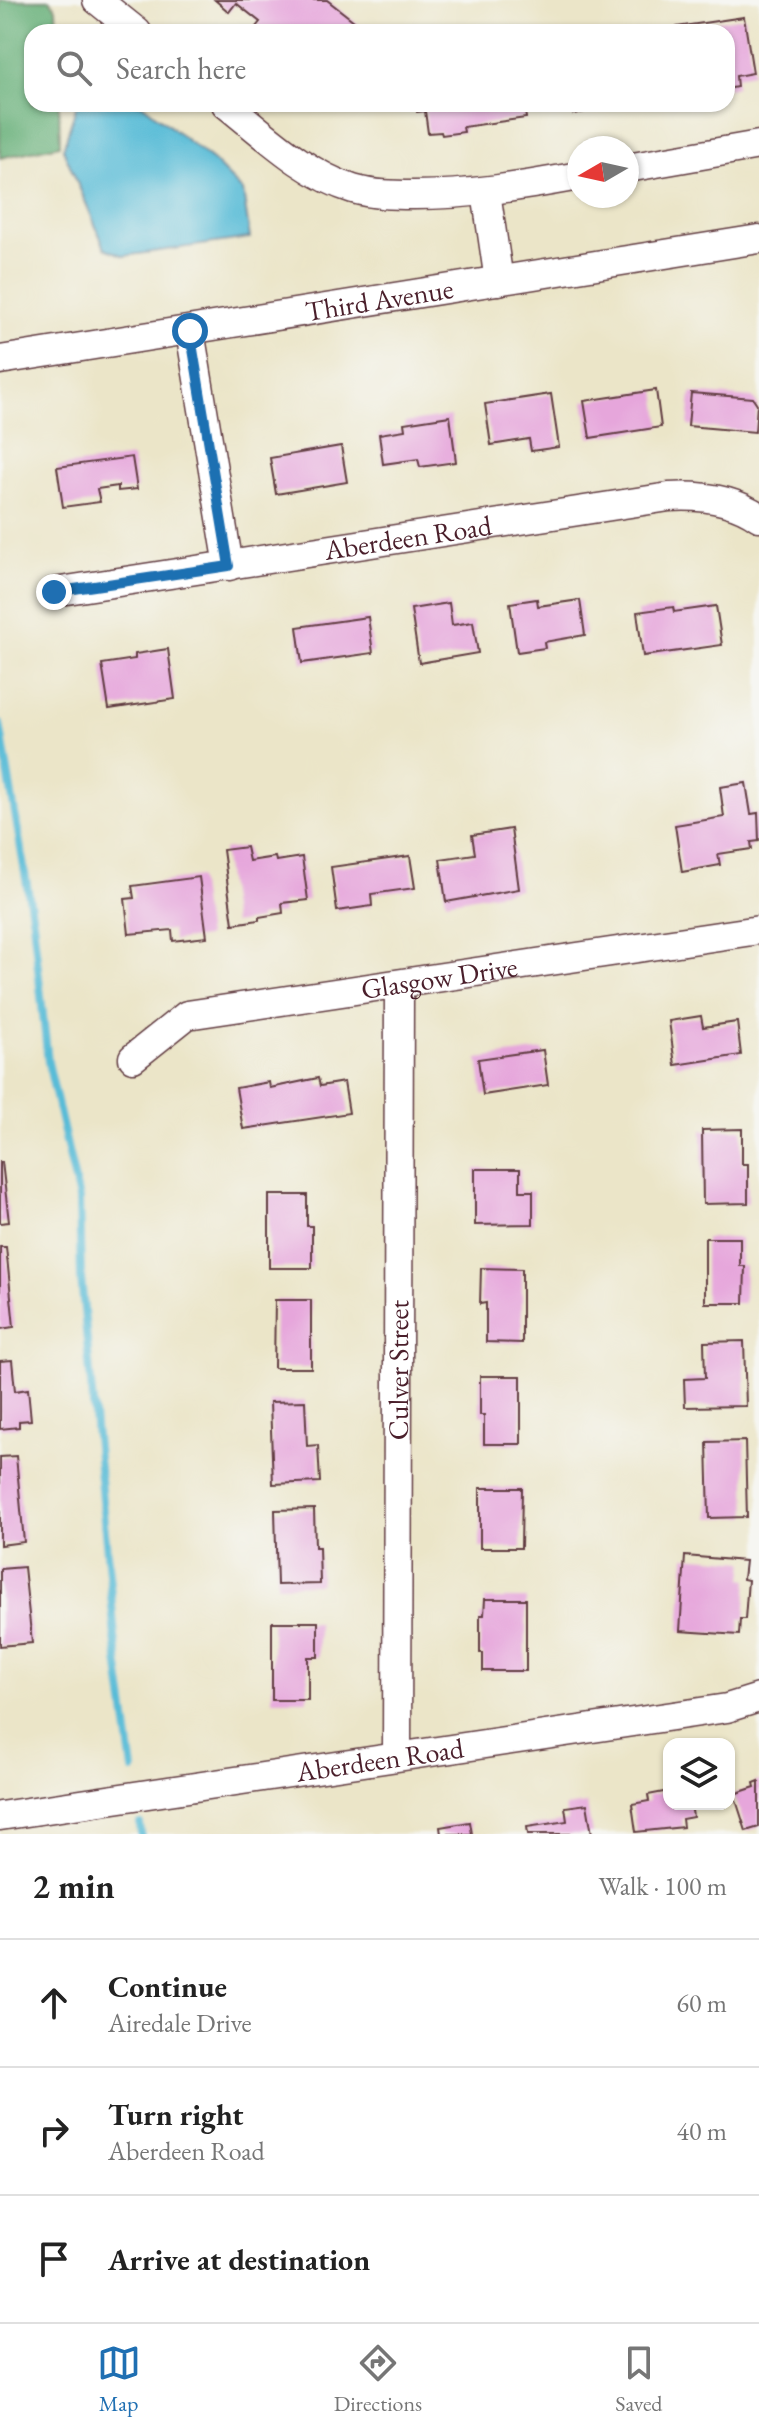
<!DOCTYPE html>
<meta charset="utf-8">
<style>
:root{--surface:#fff;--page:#f6f6f6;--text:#222;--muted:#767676;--line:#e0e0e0;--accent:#1f6fb2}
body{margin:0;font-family:"EB Garamond",serif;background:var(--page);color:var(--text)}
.controls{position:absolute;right:24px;bottom:24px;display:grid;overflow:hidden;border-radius:16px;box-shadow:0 2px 6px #0004}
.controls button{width:72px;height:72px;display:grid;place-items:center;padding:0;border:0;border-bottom:2px solid var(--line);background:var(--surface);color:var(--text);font:40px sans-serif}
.compass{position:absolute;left:567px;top:136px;width:72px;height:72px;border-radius:50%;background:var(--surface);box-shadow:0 2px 6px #0004;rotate:261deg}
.stop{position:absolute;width:24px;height:24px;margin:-18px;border:6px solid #1f6fb2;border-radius:50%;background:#fff}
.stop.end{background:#1f6fb2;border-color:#fff;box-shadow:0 2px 8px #0008}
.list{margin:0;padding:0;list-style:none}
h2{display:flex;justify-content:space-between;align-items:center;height:104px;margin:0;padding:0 32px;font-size:34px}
h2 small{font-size:26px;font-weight:400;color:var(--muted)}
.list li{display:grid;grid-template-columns:52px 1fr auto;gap:24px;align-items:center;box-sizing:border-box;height:128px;padding:0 32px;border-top:2px solid var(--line)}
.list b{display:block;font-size:30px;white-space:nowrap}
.list p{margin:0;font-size:26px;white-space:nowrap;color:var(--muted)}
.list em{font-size:26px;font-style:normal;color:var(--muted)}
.icon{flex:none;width:44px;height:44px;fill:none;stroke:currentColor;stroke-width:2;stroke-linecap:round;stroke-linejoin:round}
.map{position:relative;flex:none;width:759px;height:1834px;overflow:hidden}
.search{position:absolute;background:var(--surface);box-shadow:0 2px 6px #0004;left:24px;right:24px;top:24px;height:88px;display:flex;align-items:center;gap:20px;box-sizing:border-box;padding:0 28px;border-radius:24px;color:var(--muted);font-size:30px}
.sheet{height:488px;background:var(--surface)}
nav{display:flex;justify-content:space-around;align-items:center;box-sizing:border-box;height:112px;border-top:2px solid var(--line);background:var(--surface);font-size:22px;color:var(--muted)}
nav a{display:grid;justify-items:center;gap:4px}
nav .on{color:var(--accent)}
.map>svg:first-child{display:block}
</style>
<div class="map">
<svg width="759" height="1834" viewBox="0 0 759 1834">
<rect width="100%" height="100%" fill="#f6f6f2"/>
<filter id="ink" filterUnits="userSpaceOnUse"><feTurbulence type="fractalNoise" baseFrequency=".0125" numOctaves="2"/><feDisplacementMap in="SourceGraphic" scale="16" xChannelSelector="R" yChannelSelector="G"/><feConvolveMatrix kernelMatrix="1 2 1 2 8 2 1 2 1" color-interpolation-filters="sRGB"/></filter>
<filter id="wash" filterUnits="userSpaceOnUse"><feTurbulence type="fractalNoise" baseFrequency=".006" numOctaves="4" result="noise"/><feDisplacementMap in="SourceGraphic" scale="32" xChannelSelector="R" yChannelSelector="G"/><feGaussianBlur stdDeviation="1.8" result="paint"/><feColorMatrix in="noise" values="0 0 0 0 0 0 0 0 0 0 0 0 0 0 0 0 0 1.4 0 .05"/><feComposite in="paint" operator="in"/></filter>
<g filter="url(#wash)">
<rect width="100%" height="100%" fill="#ebe5c8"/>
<polygon fill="#65af77" stroke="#586751" stroke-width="2" points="0,0 50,0 56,8 57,32 32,32 32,104 59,104 60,145 0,158"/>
<polygon fill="#59bcd7" stroke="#526e81" stroke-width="2" points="77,104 142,104 213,161 243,191 250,238 124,256 105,248 63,149"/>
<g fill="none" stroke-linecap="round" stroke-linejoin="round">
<g stroke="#59bcd7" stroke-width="8">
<polyline points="0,724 33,921 48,1062 79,1199 81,1278 115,1637 133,1770"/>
<polyline points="140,1824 141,1834"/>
</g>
</g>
<g id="blocks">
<g fill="#e6a6db">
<polygon points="215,0 327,0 368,32 252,32 260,22 236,3 229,12"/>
<polygon points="744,17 753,73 736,76 737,87 727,89 727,32 656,32 656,30"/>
<polygon points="416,104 524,104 526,118 463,127 464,132 442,135 441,132 428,133 425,111 417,112"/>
<polygon points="572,104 607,104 608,108 573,114"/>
<polygon points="656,390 661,427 590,438 584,401"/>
<polygon points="691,393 753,398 757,404 755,432 688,426"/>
<polygon points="551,394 559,447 531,451 529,439 491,445 485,404"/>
<polygon points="450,416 456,462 420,467 418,459 383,464 379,434 405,430 404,423"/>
<polygon points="341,446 347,482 276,494 270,458"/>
<polygon points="132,457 137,489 118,491 118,486 97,489 100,502 63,507 57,467"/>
<polygon points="537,599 538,606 580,600 585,635 544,642 545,648 517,652 510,603"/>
<polygon points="449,603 452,625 473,622 478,653 419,663 411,609"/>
<polygon points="716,606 722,645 643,656 637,612 673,607 674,612"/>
<polygon points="368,617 373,653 302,663 297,627"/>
<polygon points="168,649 175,699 109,709 102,664 135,659 135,654"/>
<polygon points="746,783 751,814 758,813 759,841 751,842 752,849 718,854 720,865 682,872 675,825 724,817 720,787"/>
<polygon points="511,829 519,889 446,902 440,859 475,854 472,835"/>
<polygon points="246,847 249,861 275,857 276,861 302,857 308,900 282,903 283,913 259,917 259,920 233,924 223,850"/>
<polygon points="410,856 415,888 371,894 372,906 337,911 331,867"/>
<polygon points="199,877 207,937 173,941 172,930 129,934 125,899 134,898 132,886"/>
<polygon points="701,1016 703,1027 737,1022 741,1055 675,1065 669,1021"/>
<polygon points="543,1050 548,1085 483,1095 478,1059"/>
<polygon points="318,1078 320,1086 344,1082 349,1113 243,1129 236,1088 269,1082 270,1088"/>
<polygon points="742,1129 742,1164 748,1164 748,1203 703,1204 702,1130"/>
<polygon points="0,1162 2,1162 9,1222 0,1223"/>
<polygon points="475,1169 520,1169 520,1191 533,1191 533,1224 475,1225"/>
<polygon points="269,1195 307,1195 307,1226 312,1226 312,1268 269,1268"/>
<polygon points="705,1238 740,1238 740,1266 745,1266 744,1303 705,1303"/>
<polygon points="0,1247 6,1247 14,1327 0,1329"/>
<polygon points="481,1268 522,1269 522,1343 486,1342 486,1303 480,1304"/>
<polygon points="275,1300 311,1300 311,1368 274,1368"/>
<polygon points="744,1341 746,1406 685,1407 684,1379 705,1378 704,1342"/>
<polygon points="12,1360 15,1391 28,1389 31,1420 19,1421 19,1427 0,1429 0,1361"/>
<polygon points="480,1376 521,1376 521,1444 484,1444 484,1415 480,1415"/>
<polygon points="305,1401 307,1446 318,1445 320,1482 273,1484 270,1402"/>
<polygon points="745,1441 747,1517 709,1518 707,1442"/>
<polygon points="16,1456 24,1542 0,1545 0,1457"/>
<polygon points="480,1488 522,1488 521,1548 480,1548"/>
<polygon points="314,1509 315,1547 319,1547 320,1584 277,1585 275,1510"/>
<polygon points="685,1556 745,1561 743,1579 748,1580 745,1619 740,1619 739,1635 680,1631"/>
<polygon points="24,1567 32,1643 0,1646 0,1569"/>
<polygon points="485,1599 526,1599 526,1671 483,1671 483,1653 480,1653 480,1615 484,1615"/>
<polygon points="272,1622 318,1622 318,1657 308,1657 308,1700 272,1700"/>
<polygon points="759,1781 759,1827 746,1831 734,1794 755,1787 754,1783"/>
<polygon points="669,1791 669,1804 691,1804 693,1817 682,1819 683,1827 636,1832 632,1804 649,1801 648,1795"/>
<polygon points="587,1804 592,1834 528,1834 527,1827 567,1821 565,1807"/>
<polygon points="470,1822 472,1834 441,1834 440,1827"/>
</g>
</g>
</g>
<g filter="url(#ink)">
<use href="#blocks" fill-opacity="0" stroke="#623d43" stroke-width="2"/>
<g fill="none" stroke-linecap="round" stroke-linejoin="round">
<defs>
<g id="minor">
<polyline points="97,0 137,32"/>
<path d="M226,104C265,135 305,174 353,189C373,195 395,195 414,195C470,195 524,186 579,176"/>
<polyline points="627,168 759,145"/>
<polyline points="486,192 499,281"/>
<polyline points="190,331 229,566"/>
<path id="s1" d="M0,360L759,239"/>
<path id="s2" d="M54,592L669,497C700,495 732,498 759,517"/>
<path id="s3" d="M133,1058L187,1015L759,930"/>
<path id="s4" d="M397,1756L399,984"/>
<path id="s5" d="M0,1816L727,1708L759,1698"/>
</g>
</defs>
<use href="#minor" stroke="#623d43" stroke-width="31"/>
<use href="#minor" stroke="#fff" stroke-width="28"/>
</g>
</g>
<g fill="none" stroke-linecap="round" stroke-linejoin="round" filter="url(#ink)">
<polyline stroke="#1f6fb2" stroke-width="10" points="54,592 229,566 190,331"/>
</g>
<g text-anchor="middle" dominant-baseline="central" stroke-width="6" stroke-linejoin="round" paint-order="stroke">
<g font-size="28" fill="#4a1f2b" stroke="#f6f6f2">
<text stroke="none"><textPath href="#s1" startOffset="384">Third Avenue</textPath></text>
<text stroke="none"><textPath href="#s2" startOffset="358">Aberdeen Road</textPath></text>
<text stroke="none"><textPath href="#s3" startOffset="324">Glasgow Drive</textPath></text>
<text stroke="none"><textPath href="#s4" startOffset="386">Culver Street</textPath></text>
<text stroke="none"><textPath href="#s5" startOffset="384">Aberdeen Road</textPath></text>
</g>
</g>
</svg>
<div class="controls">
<button><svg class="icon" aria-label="layers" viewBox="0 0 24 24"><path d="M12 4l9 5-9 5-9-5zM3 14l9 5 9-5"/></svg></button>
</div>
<svg class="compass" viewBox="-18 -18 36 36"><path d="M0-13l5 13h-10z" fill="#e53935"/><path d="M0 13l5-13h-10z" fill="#767676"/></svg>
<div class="stop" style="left:190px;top:331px"></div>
<div class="stop end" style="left:54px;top:592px"></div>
<div class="search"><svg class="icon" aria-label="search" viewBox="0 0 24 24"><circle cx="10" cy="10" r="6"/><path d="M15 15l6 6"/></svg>Search here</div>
</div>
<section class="sheet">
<h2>2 min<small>Walk · 100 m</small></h2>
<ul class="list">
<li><svg class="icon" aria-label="ahead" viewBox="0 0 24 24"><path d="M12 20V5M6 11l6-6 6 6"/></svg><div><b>Continue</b><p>Airedale Drive</p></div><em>60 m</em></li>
<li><svg class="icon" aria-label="right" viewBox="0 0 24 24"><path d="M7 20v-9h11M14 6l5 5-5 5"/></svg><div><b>Turn right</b><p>Aberdeen Road</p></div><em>40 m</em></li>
<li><svg class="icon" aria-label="arrive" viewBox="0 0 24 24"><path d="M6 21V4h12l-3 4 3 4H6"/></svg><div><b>Arrive at destination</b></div></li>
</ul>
</section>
<nav>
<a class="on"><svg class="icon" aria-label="map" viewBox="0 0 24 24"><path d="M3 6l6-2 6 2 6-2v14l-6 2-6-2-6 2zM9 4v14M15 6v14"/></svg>Map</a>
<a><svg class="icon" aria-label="directions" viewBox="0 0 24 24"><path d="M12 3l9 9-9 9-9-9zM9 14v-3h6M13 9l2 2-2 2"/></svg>Directions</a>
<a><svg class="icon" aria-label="saved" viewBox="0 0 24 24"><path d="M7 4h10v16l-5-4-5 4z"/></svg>Saved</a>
</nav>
